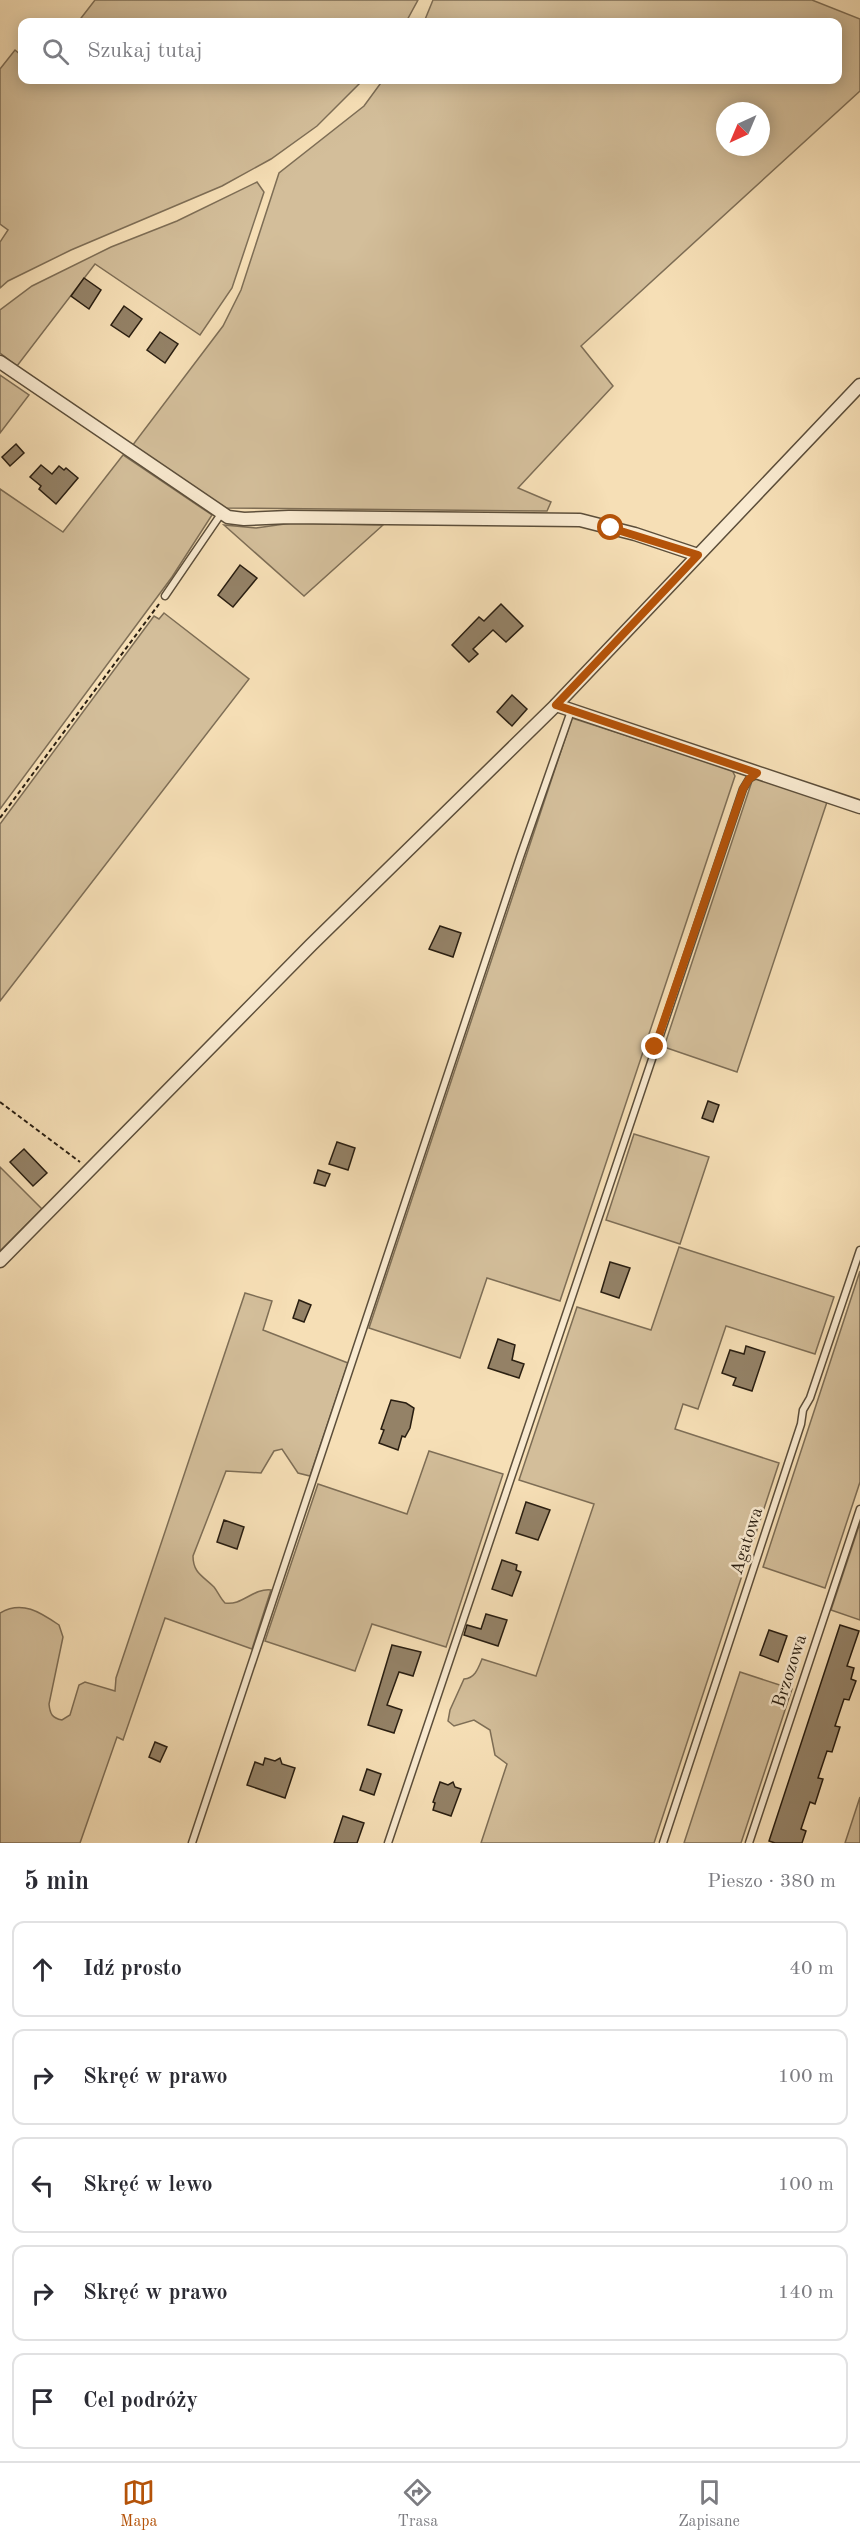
<!DOCTYPE html>
<html lang="pl">
<meta charset="utf-8">
<style>
:root{--surface:#fff;--page:#f2f2f3;--text:#2b2b33;--muted:#7c7c81;--line:#e1e1e2;--accent:#b45309}
body{margin:0;font-family:"Old Standard TT",serif;background:var(--page);color:var(--text)}
.compass{position:absolute;left:716px;top:102px;width:54px;height:54px;border-radius:50%;background:var(--surface);box-shadow:0 3px 15px #0003;rotate:224deg}
.stop{position:absolute;width:18px;height:18px;margin:-14px;border:4px solid #b45309;border-radius:50%;background:#fff}
.stop.end{background:#b45309;border-color:#fff;box-shadow:0 2px 6px #0008}
.list{margin:0;padding:0;list-style:none}
h2{display:flex;justify-content:space-between;align-items:center;height:78px;margin:0;padding:0 24px;font-size:26px}
h2 small{font-size:20px;font-weight:400;color:var(--muted)}
.list li{display:grid;grid-template-columns:39px 1fr auto;gap:18px;align-items:center;box-sizing:border-box;height:96px;margin:0 12px 12px;padding:0 12px;border:2px solid var(--line);border-radius:12px}
.list b{display:block;font-size:22px;white-space:nowrap}
.list em{font-size:20px;font-style:normal;color:var(--muted)}
.icon{flex:none;width:33px;height:33px;fill:none;stroke:currentColor;stroke-width:2;stroke-linecap:round;stroke-linejoin:round}
.map{position:relative;flex:none;width:860px;height:1843px;overflow:hidden}
.search{position:absolute;background:var(--surface);box-shadow:0 3px 15px #0003;left:18px;right:18px;top:18px;height:66px;display:flex;align-items:center;gap:15px;box-sizing:border-box;padding:0 21px;border-radius:12px;color:var(--muted);font-size:22px}
.sheet{height:618px;background:var(--surface)}
nav{display:flex;justify-content:space-around;align-items:center;box-sizing:border-box;height:84px;border-top:2px solid var(--line);background:var(--surface);font-size:16px;color:var(--muted)}
nav a{display:grid;justify-items:center;gap:3px}
nav .on{color:var(--accent)}
.map>svg:first-child{display:block}
</style>
<div class="map">
<svg width="860" height="1843" viewBox="0 0 860 1843">
<rect width="100%" height="100%" fill="#f6dfb6"/>
<filter id="stains"><feTurbulence type="fractalNoise" baseFrequency=".00333" numOctaves="4"/><feColorMatrix values="0 0 0 0 .2 0 0 0 0 .09 0 0 0 0 .02 0 0 0 .5 -.17"/></filter>
<radialGradient id="worn" r=".72"><stop offset=".6" stop-color="#630" stop-opacity="0"/><stop offset="1" stop-color="#630" stop-opacity=".3"/></radialGradient>
<g fill="#d3be9a" stroke="#7e6e56" stroke-width="1.5" fill-rule="evenodd">
<polygon points="95,0 418,0 406,22 78,22"/>
<path d="M433,0H812L860,19V91L581,346L613,386L518,488L551,502L547,511L225,508L132,446L223,326L241,290L279,173L364,106L383,80H838V22H424ZM725,111H761V147H725Z"/>
<polygon points="15,50 22,56 22,80 363,80 317,126 271,159 222,186 71,250 8,281 0,288 0,242 8,230 0,224 0,69"/>
<polygon points="257,182 264,192 232,288 200,335 95,264 17,366 0,353 0,310 32,286 111,247 177,221"/>
<polygon points="0,375 29,395 0,433"/>
<polygon points="123,455 212,515 172,577 0,809 0,489 63,532"/>
<polygon points="292,523 383,525 304,596 224,525 256,528"/>
<polygon points="164,613 249,679 0,1001 0,824 154,616 159,619"/>
<polygon points="572,718 732,770 735,776 560,1301 487,1278 460,1358 369,1328"/>
<polygon points="757,779 827,802 737,1072 664,1047 752,781"/>
<polygon points="634,1134 709,1157 680,1244 606,1220"/>
<polygon points="0,1167 42,1209 0,1251"/>
<path d="M679,1247L834,1297L815,1354L726,1326L698,1409L683,1404L675,1429L779,1463L654,1843H481L507,1764L495,1755L490,1730L474,1720L454,1726L448,1721L450,1710L464,1679C475,1678 478,1669 482,1659L536,1676L594,1504L519,1480L577,1307L651,1330Z"/>
<polygon points="860,1271 860,1482 825,1588 763,1567"/>
<path d="M245,1293L272,1301L263,1330L348,1363L310,1476L298,1473L282,1449L274,1451L261,1473L226,1471L193,1556C193,1573 203,1576 214,1587C218,1592 220,1598 225,1603C242,1606 253,1588 271,1590L252,1649L165,1618L123,1740L117,1737L80,1843H0V1613C22,1600 40,1612 59,1625L63,1637L49,1704C50,1714 52,1718 62,1720L70,1715L79,1685L85,1682L115,1691L116,1678Z"/>
<polygon points="429,1451 503,1474 446,1647 372,1624 355,1671 265,1641 318,1484 407,1514"/>
<polygon points="860,1523 860,1620 831,1610"/>
<polygon points="740,1672 792,1689 741,1843 684,1843"/>
<polygon points="860,1797 860,1843 845,1843"/>
</g>
<g fill="#948267" stroke="#291e11" stroke-width="1.5">
<polygon points="84,278 101,290 89,309 71,296"/>
<polygon points="124,306 142,319 129,337 111,325"/>
<polygon points="160,332 178,344 165,363 147,350"/>
<polygon points="16,444 24,453 10,466 2,457"/>
<polygon points="41,465 52,474 59,466 64,470 66,468 78,478 56,504 39,489 41,486 30,477"/>
<polygon points="240,565 257,578 233,607 218,595"/>
<polygon points="501,604 523,626 506,642 493,630 473,649 478,654 469,662 452,645 479,617 484,621"/>
<polygon points="512,695 527,709 512,726 497,712"/>
<polygon points="440,926 461,933 453,957 429,949"/>
<polygon points="708,1101 719,1105 713,1122 702,1118"/>
<polygon points="337,1142 355,1148 348,1170 329,1164"/>
<polygon points="24,1149 47,1173 33,1186 10,1162"/>
<polygon points="318,1170 330,1174 325,1186 314,1183"/>
<polygon points="610,1262 630,1268 619,1298 601,1292"/>
<polygon points="299,1300 311,1305 304,1322 293,1318"/>
<polygon points="498,1339 515,1345 512,1360 524,1364 519,1378 488,1368"/>
<polygon points="746,1346 765,1352 752,1391 733,1385 736,1378 722,1373 730,1350 744,1354"/>
<polygon points="391,1400 406,1403 414,1408 410,1428 405,1437 402,1436 398,1450 379,1443 384,1430 381,1429"/>
<polygon points="526,1502 550,1510 538,1540 516,1533"/>
<polygon points="224,1520 244,1527 237,1549 217,1542"/>
<polygon points="502,1560 517,1565 516,1570 521,1572 512,1596 492,1589"/>
<polygon points="486,1614 507,1620 498,1646 464,1635 467,1625 481,1629"/>
<polygon points="840,1625 859,1631 847,1666 854,1668 851,1679 856,1681 849,1700 844,1699 835,1726 840,1727 832,1752 827,1751 818,1778 823,1779 815,1804 810,1802 801,1829 806,1831 802,1843 775,1843 769,1841"/>
<polygon points="769,1630 787,1636 778,1662 760,1655"/>
<polygon points="392,1645 421,1652 413,1676 399,1672 387,1705 402,1710 394,1733 368,1725"/>
<polygon points="155,1742 167,1747 160,1762 149,1757"/>
<polygon points="265,1758 275,1761 280,1758 282,1764 295,1768 285,1798 247,1785 255,1762 263,1765"/>
<polygon points="367,1769 381,1774 374,1795 360,1790"/>
<polygon points="440,1782 448,1785 453,1782 455,1787 461,1789 451,1816 433,1810 435,1803 433,1802"/>
<polygon points="343,1816 364,1823 357,1843 334,1843"/>
</g>
<g fill="none" stroke-linecap="round" stroke-linejoin="round">
<defs>
<g id="service">
<polyline points="165,596 221,514"/>
<polyline points="192,1843 520,857 571,711"/>
<polyline points="388,1843 743,789 749,779 757,773"/>
<polyline points="663,1843 801,1424 803,1410 810,1398 860,1250"/>
<polyline points="749,1843 860,1509"/>
</g>
<g id="minor">
<polyline points="0,362 228,517 244,519 289,517 580,520 635,534 698,555"/>
<polyline points="556,705 860,807"/>
<polyline points="0,1261 311,945 556,705 860,385"/>
</g>
</defs>
<use href="#service" stroke="#5c4e3a" stroke-width="9"/>
<use href="#minor" stroke="#5c4e3a" stroke-width="15"/>
<g stroke="#291e11" stroke-width="2" stroke-dasharray="4.5 3" stroke-linecap="butt">
<polyline points="0,818 159,604"/>
<polyline points="0,1102 80,1162"/>
</g>
<use href="#service" stroke="#f9ead0" stroke-width="6"/>
<use href="#minor" stroke="#f9ead0" stroke-width="12"/>
</g>
<g fill="none" stroke-linecap="round" stroke-linejoin="round">
<polyline stroke="#b45309" stroke-width="8" points="611,528 698,555 556,705 757,773 749,779 743,789 655,1047"/>
</g>
<g text-anchor="middle" dominant-baseline="central" stroke-width="5" stroke-linejoin="round" paint-order="stroke">
<g font-size="18" fill="#291e11" stroke="#f9ead0">
<text transform="translate(747 1541) rotate(-72)">Agatowa</text>
<text transform="translate(790 1671) rotate(-72)">Brzozowa</text>
</g>
</g>
<rect width="100%" height="100%" filter="url(#stains)"/>
<rect width="100%" height="100%" fill="url(#worn)"/>
</svg>
<svg class="compass" viewBox="-18 -18 36 36"><path d="M0-13l5 13h-10z" fill="#e53935"/><path d="M0 13l5-13h-10z" fill="#7c7c81"/></svg>
<div class="stop" style="left:611px;top:528px"></div>
<div class="stop end" style="left:655px;top:1047px"></div>
<div class="search"><svg class="icon" aria-label="search" viewBox="0 0 24 24"><circle cx="10" cy="10" r="6"/><path d="M15 15l6 6"/></svg>Szukaj tutaj</div>
</div>
<section class="sheet">
<h2>5 min<small>Pieszo · 380 m</small></h2>
<ul class="list">
<li><svg class="icon" aria-label="ahead" viewBox="0 0 24 24"><path d="M12 20V5M6 11l6-6 6 6"/></svg><div><b>Idź prosto</b></div><em>40 m</em></li>
<li><svg class="icon" aria-label="right" viewBox="0 0 24 24"><path d="M7 20v-9h11M14 6l5 5-5 5"/></svg><div><b>Skręć w prawo</b></div><em>100 m</em></li>
<li><svg class="icon" aria-label="left" viewBox="0 0 24 24"><path d="M17 20v-9H6M10 6l-5 5 5 5"/></svg><div><b>Skręć w lewo</b></div><em>100 m</em></li>
<li><svg class="icon" aria-label="right" viewBox="0 0 24 24"><path d="M7 20v-9h11M14 6l5 5-5 5"/></svg><div><b>Skręć w prawo</b></div><em>140 m</em></li>
<li><svg class="icon" aria-label="arrive" viewBox="0 0 24 24"><path d="M6 21V4h12l-3 4 3 4H6"/></svg><div><b>Cel podróży</b></div></li>
</ul>
</section>
<nav>
<a class="on"><svg class="icon" aria-label="map" viewBox="0 0 24 24"><path d="M3 6l6-2 6 2 6-2v14l-6 2-6-2-6 2zM9 4v14M15 6v14"/></svg>Mapa</a>
<a><svg class="icon" aria-label="directions" viewBox="0 0 24 24"><path d="M12 3l9 9-9 9-9-9zM9 14v-3h6M13 9l2 2-2 2"/></svg>Trasa</a>
<a><svg class="icon" aria-label="saved" viewBox="0 0 24 24"><path d="M7 4h10v16l-5-4-5 4z"/></svg>Zapisane</a>
</nav>
